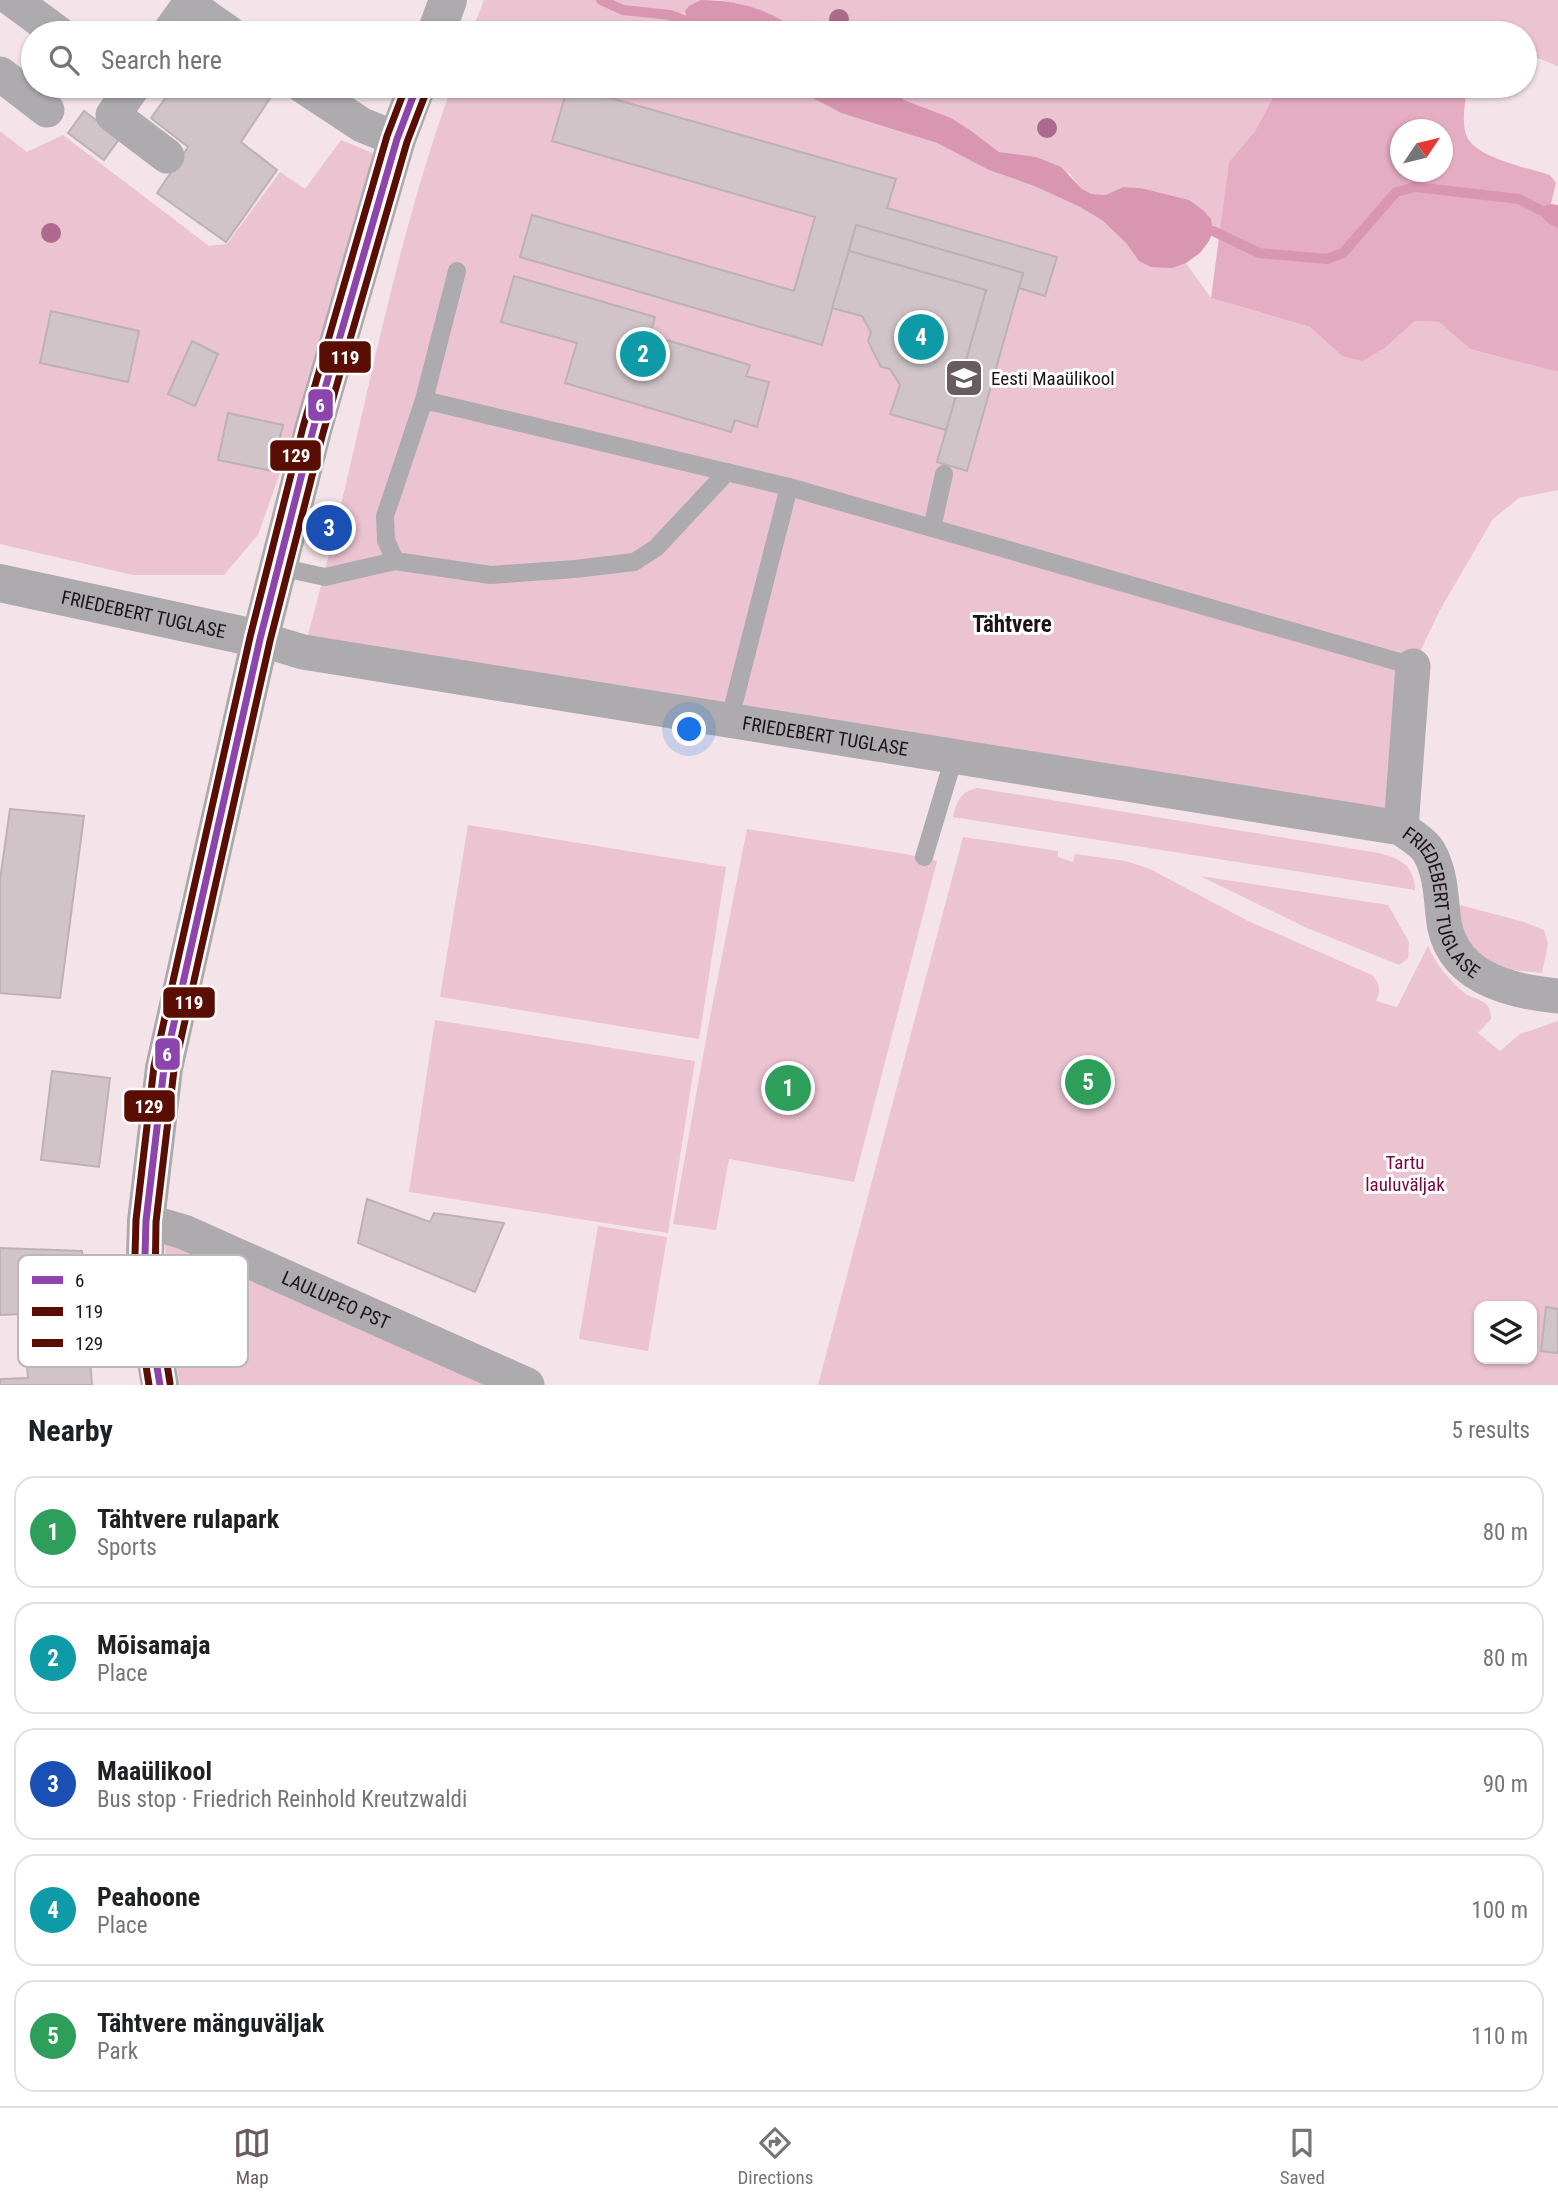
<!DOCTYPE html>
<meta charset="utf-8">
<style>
:root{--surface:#fff;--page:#f2f2f2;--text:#202124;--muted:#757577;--line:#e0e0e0;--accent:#685c60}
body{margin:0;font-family:"Roboto Condensed",sans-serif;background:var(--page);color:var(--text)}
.controls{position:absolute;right:21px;bottom:21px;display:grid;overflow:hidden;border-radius:14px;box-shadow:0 2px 5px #0004}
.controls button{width:63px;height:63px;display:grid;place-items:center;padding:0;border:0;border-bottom:2px solid var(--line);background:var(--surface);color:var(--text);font:35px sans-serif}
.compass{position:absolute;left:1390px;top:119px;width:63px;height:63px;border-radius:50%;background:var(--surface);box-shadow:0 2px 5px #0004;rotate:55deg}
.you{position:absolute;left:690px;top:730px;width:24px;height:24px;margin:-18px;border:5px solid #fff;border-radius:50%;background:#1a73e8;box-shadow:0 0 0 10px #1a73e833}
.badge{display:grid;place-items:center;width:46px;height:46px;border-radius:50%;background:var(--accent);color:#fff;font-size:23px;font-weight:700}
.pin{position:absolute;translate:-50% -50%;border:4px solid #fff;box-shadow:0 2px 7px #0006}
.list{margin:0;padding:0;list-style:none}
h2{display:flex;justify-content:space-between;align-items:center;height:91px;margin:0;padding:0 28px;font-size:30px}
h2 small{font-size:23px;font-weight:400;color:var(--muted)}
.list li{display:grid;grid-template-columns:46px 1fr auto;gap:21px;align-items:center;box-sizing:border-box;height:112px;margin:0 14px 14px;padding:0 14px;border:2px solid var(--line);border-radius:21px}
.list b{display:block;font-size:26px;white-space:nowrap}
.list p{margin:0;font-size:23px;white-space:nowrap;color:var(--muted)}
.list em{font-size:23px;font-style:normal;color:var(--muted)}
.icon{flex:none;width:38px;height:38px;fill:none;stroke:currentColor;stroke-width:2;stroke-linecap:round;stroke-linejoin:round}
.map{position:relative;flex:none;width:1558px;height:1385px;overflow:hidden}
.search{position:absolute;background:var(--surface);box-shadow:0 2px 5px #0004;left:21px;right:21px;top:21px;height:77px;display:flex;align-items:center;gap:18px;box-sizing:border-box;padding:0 24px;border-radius:38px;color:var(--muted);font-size:26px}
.sheet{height:721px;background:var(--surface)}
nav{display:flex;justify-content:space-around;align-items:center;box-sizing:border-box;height:98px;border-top:2px solid var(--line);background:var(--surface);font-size:19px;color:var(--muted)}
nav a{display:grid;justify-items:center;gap:4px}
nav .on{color:var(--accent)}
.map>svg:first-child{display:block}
</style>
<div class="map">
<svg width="1558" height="1385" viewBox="0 0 1558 1385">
<rect width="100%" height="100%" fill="#f4e4e9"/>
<g fill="#ebc3d1" fill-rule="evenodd">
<polygon points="484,0 701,0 688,22 704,33 471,33"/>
<path d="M718,0H1558V66L1525,53V33H1347L1313,23L1307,33H801C776,13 749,5 718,0Z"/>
<path d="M452,86H790L841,113L937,143L989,170L1034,186L1078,206L1102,220L1126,243L1140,261L1173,268L1186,263L1211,298L1310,327L1342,356L1386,347L1415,321L1439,322L1470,349L1558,372V490L1519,498L1493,519L1440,610L1413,666L1401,828L303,652C357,465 385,270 452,86Z"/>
<polygon points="888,86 1279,86 1255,131 1229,162 1220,234 1213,231 1211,219 1203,210 1189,200 1141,188 1123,187 1106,195 1092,194 1082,189 1070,174 1016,155 999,152 970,130 951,118 904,100"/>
<polygon points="0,131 27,152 63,135 209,246 227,244 280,172 305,189 341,140 387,159 345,290 258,535 224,575 133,575 0,544"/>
<path d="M977,788L1379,853C1401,859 1414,865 1415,890L953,817C957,801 960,792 977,788Z"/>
<polygon points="468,825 726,867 699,1039 440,997"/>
<polygon points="747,829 906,854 937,861 854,1182 729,1159 716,1230 673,1224 710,1017"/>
<path d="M963,837L1058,851V857L1073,862L1075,854L1126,861L1150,869L1248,921L1372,975C1380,984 1381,989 1376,1001L1397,1007L1428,946C1436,965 1450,981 1466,994C1472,998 1481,999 1486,1004C1490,1008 1491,1013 1491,1019L1478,1033L1500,1051L1520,1034L1558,1021V1385H818ZM1479,1306H1532V1359H1479Z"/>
<polygon points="1200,876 1388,905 1409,942 1408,959 1399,965 1307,928"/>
<path d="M1460,905L1524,922L1544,930L1548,944L1542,973C1528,971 1512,971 1498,967C1477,962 1455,926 1460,905Z"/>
<polygon points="435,1020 695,1061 668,1233 409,1192"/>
<polygon points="598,1226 667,1237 648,1351 579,1339"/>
<polygon points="165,1237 495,1385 180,1385 167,1318"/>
</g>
<path fill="#e5adc2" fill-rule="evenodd" d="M1279,86H1464L1467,89C1465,103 1461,123 1467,137C1477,158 1528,168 1550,175L1556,183L1551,204L1544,206L1549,224L1558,228V372L1470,349L1439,322L1415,321L1386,347L1363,361L1342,356L1310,327L1211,298L1229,162L1255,131ZM1400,130H1442V172H1400Z"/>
<g fill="#d996b0">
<path d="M701,0C738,0 772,10 801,33H704L688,22L685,11L689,6Z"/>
<polygon points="790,86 888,86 904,100 951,118 970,130 999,152 1036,157 1061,167 1082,189 1092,194 1106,195 1123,187 1141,188 1189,200 1203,210 1211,219 1213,231 1209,241 1200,253 1186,263 1173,268 1151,267 1139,261 1126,243 1102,220 1078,206 1034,186 989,170 937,143 841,113"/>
<polygon points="1551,204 1558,205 1558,228 1549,224 1539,214 1544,206"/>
</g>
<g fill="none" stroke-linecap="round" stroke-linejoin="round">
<g stroke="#d996b0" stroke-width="10">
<polyline points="601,0 623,10 670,15 688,22"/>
<polyline points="1213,231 1259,253 1327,259 1343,253 1396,192 1415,187 1519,199 1540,210"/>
</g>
</g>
<g fill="#d0c4c8" stroke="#beb1b5" stroke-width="2">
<polygon points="174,86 263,86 273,94 241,142 277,170 226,242 157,193 188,147 151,118"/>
<polygon points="568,86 896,179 887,208 1057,257 1045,296 1019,288 1023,273 856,225 822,345 520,257 532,215 794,291 815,217 552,141"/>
<polygon points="84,111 120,138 104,160 68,133"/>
<polygon points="856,225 1023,273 967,471 937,462 986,290 849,251"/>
<polygon points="849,251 986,290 946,430 890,414 900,385 890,369 881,367 868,341 871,332 862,316 832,308"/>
<polygon points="514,276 655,317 650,335 750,365 746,376 769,382 757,427 735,420 731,432 565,383 577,343 501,322"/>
<polygon points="51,311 139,331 128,382 40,363"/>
<polygon points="192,341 218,354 195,406 168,394"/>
<polygon points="228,413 283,425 272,471 218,460"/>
<polygon points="10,809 84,816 60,998 0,993 0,880"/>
<polygon points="52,1071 110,1078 99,1167 41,1160"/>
<polygon points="367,1199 430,1222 434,1213 504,1223 475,1292 358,1243"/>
<polygon points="0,1248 82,1251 92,1385 0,1385 0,1379 28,1378 23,1314 0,1315"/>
<polygon points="1546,1307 1558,1309 1558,1353 1541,1351"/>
</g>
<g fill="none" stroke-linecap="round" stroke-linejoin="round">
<g stroke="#adabad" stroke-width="18">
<polyline points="424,400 789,487 1413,666"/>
<polyline points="932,528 944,474"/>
<polyline points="395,561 386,540 385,516 424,400 457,271"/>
<polyline points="279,567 325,577 395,561 491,575 575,569 634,562 656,548 727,472"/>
<polyline points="729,722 789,487"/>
<polyline points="924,857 954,757"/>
</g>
<g stroke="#adabad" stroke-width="35">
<polyline points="13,0 58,33"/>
<polyline points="169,33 189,5 229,33"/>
<polyline points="0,74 47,110"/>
<polyline points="303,86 362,125 397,139"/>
<polyline points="132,88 113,115 167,156"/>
<path id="s1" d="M260,639L303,652L1401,828C1410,835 1424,843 1429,852C1440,871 1441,895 1443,915C1448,976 1506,991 1558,996"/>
<polyline points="1401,828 1413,666"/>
<path id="s2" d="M146,1221L184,1232L527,1385"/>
</g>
<g stroke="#adaaae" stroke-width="38">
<polyline points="436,33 448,0"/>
<path id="s3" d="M0,583L260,639"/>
<polyline points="160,1385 144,1289 146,1221 164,1068 260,639 313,430 397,139 417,86"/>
</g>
<defs>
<polyline id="bus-1" points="160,1385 144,1289 146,1221 164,1068 260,639 313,430 397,139 417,86"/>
<polyline id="bus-2" points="170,1383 155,1288 156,1222 174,1070 270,641 323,433 407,142 427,90"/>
<polyline id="bus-3" points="149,1385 134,1289 136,1220 154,1066 250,637 303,427 387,136 406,86"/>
</defs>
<use href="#bus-1" stroke="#fff" stroke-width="12"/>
<use href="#bus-2" stroke="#fff" stroke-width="12"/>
<use href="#bus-3" stroke="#fff" stroke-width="12"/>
<use href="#bus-1" stroke="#8e44ad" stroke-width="7"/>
<use href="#bus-2" stroke="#5a0e03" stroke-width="7"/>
<use href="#bus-3" stroke="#5a0e03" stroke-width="7"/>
</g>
<g fill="#ae6a8e">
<circle cx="839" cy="19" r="10"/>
<circle cx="1047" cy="128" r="10"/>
<circle cx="51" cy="233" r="10"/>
</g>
<defs>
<symbol id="university-square" viewBox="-11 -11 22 22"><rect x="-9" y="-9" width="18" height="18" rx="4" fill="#685c60" stroke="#fff"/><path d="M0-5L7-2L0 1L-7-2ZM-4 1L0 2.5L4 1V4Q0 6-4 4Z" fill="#fff"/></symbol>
</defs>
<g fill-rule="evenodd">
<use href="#university-square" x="942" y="356" width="44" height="44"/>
</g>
<g text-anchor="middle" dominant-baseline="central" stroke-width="6" stroke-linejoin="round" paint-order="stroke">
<g font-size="19" fill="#1d1316" stroke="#fff" text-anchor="start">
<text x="991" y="378">Eesti Maaülikool</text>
</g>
<g font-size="19" fill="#1d1316" stroke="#fff">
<text stroke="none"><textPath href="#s3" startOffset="147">FRIEDEBERT TUGLASE</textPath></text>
<text stroke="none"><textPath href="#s1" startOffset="574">FRIEDEBERT TUGLASE</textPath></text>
<text stroke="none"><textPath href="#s1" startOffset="1246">FRIEDEBERT TUGLASE</textPath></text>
<text stroke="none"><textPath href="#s2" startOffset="206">LAULUPEO PST</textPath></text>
</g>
<g font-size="19" fill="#750643" stroke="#fff">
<text x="1405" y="1162">Tartu<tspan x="1405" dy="22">lauluväljak</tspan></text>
</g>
<g font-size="23" font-weight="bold" fill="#1d1316" stroke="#fff">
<text x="1012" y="624">Tähtvere</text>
</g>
</g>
<rect x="18" y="1255" width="230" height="112" rx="10" fill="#fff" stroke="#bbb8b9" stroke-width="2"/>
<rect x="32" y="1276" width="31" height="8" fill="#8e44ad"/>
<rect x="32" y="1307" width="31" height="9" fill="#5a0e03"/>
<rect x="32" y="1339" width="31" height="8" fill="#5a0e03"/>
<g font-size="19" fill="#1d1316">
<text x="75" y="1287">6</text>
<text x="75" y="1318">119</text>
<text x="75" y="1350">129</text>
</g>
<g stroke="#fff" stroke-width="2.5">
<rect x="318" y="340" width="54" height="34" rx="7" fill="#5a0e03"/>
<rect x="307" y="388" width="27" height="34" rx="7" fill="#8e44ad"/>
<rect x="269" y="439" width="53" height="33" rx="7" fill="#5a0e03"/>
<rect x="162" y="986" width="54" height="33" rx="7" fill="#5a0e03"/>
<rect x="154" y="1037" width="27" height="34" rx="7" fill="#8e44ad"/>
<rect x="123" y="1089" width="53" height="34" rx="7" fill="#5a0e03"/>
</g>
<g font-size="19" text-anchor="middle" font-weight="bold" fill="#fff">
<text x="345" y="364">119</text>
<text x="320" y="412">6</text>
<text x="296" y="462">129</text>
<text x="189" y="1009">119</text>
<text x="167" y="1061">6</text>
<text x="149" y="1113">129</text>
</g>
</svg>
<div class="controls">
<button><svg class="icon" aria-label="layers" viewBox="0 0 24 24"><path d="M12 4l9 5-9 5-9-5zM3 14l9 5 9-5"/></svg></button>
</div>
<svg class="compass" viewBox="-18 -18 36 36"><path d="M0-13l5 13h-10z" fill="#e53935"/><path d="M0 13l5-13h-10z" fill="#757577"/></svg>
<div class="you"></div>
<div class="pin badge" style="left:788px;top:1088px;background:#2e9e5b">1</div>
<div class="pin badge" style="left:643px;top:354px;background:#0f9aa8">2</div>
<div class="pin badge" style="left:329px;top:528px;background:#1a4fb4">3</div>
<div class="pin badge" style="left:921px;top:337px;background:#0f9aa8">4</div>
<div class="pin badge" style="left:1088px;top:1082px;background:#2e9e5b">5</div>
<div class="search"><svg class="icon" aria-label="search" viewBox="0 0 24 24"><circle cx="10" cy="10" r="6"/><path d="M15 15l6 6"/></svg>Search here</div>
</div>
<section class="sheet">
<h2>Nearby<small>5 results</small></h2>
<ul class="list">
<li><span class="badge" style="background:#2e9e5b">1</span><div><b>Tähtvere rulapark</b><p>Sports</p></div><em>80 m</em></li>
<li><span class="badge" style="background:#0f9aa8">2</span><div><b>Mõisamaja</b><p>Place</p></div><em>80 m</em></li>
<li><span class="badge" style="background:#1a4fb4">3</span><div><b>Maaülikool</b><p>Bus stop · Friedrich Reinhold Kreutzwaldi</p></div><em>90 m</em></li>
<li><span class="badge" style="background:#0f9aa8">4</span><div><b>Peahoone</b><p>Place</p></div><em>100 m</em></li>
<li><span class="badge" style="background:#2e9e5b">5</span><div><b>Tähtvere mänguväljak</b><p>Park</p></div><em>110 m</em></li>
</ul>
</section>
<nav>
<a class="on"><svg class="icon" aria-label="map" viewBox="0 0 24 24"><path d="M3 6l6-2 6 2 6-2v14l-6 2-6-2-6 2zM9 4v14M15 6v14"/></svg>Map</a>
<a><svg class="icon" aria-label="directions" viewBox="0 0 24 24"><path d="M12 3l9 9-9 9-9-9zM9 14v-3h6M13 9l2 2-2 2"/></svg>Directions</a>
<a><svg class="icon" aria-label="saved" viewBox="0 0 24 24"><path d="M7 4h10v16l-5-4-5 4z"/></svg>Saved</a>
</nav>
